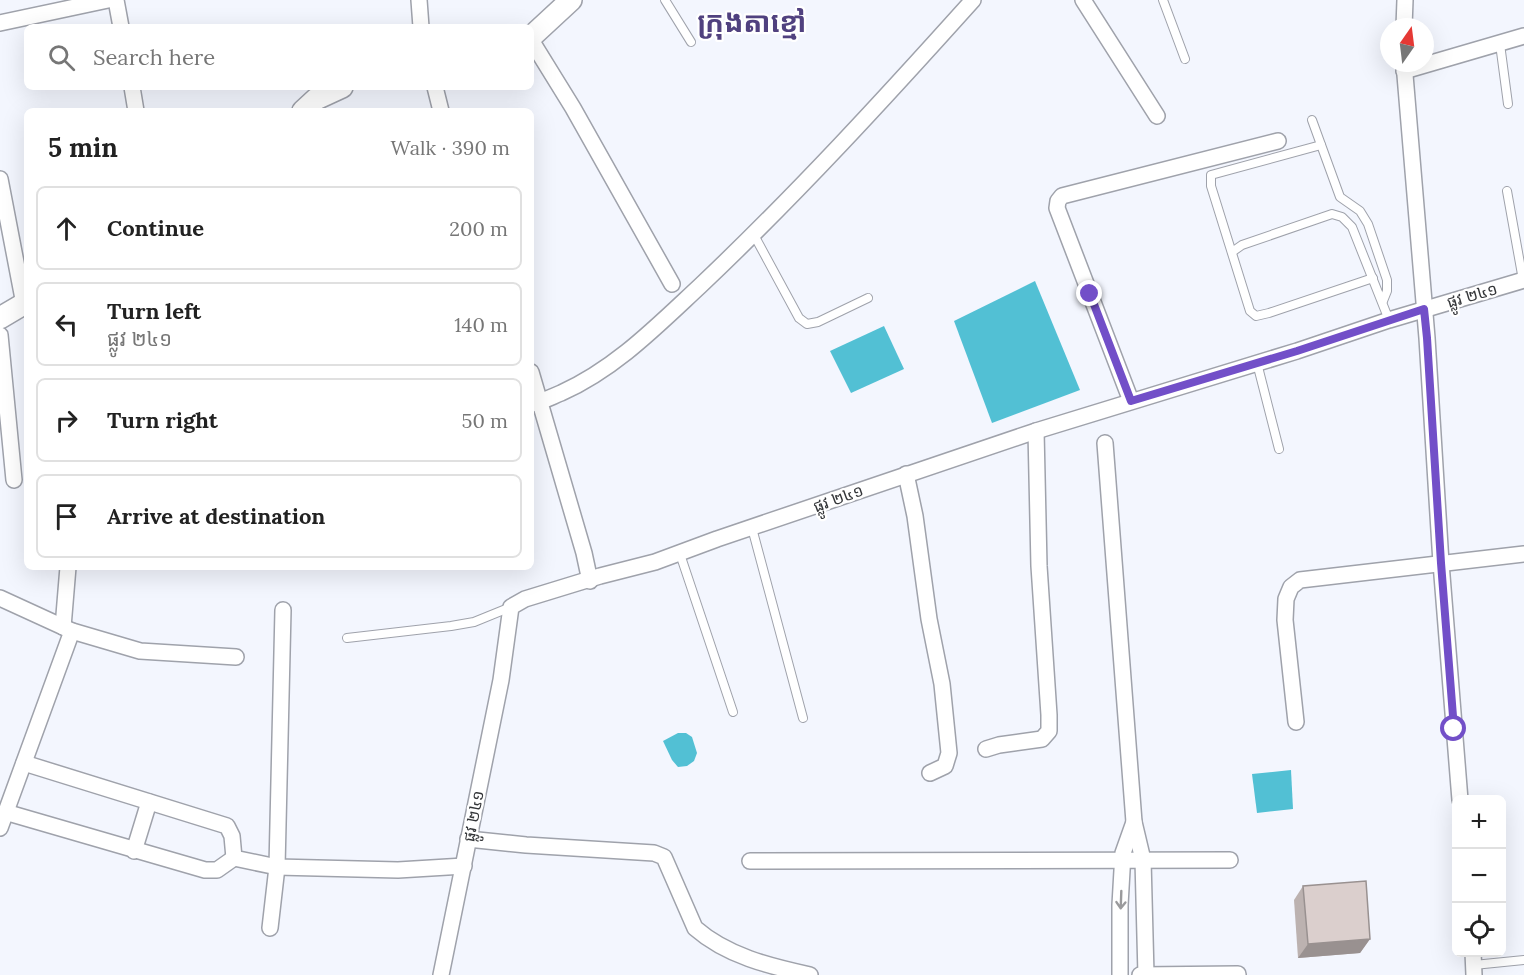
<!DOCTYPE html>
<meta charset="utf-8">
<style>
:root{--surface:#fff;--page:#f6f6f6;--text:#222;--muted:#767676;--line:#e0e0e0}
body{margin:0;font-family:Lora,"Noto Sans Khmer",serif;background:var(--page);color:var(--text)}
.controls{position:absolute;right:18px;bottom:18px;display:grid;overflow:hidden;border-radius:9px;box-shadow:0 6px 24px #0002}
.controls button{width:54px;height:54px;display:grid;place-items:center;padding:0;border:0;border-bottom:2px solid var(--line);background:var(--surface);color:var(--text);font:30px sans-serif}
.compass{position:absolute;left:1380px;top:18px;width:54px;height:54px;border-radius:50%;background:var(--surface);box-shadow:0 6px 24px #0002;rotate:14deg}
.stop{position:absolute;width:18px;height:18px;margin:-14px;border:4px solid #724fc8;border-radius:50%;background:#fff}
.stop.end{background:#724fc8;border-color:#fff;box-shadow:0 2px 6px #0008}
.list{margin:0;padding:0;list-style:none}
h2{display:flex;justify-content:space-between;align-items:center;height:78px;margin:0;padding:0 24px;font-size:26px}
h2 small{font-size:20px;font-weight:400;color:var(--muted)}
.list li{display:grid;grid-template-columns:39px 1fr auto;gap:18px;align-items:center;box-sizing:border-box;height:84px;margin:0 12px 12px;padding:0 12px;border:2px solid var(--line);border-radius:9px}
.list b{display:block;font-size:22px;white-space:nowrap}
.list p{margin:0;font-size:20px;white-space:nowrap;color:var(--muted)}
.list em{font-size:20px;font-style:normal;color:var(--muted)}
.icon{flex:none;width:33px;height:33px;fill:none;stroke:currentColor;stroke-width:2;stroke-linecap:round;stroke-linejoin:round}
.map{position:relative;flex:none;width:1524px;height:975px;overflow:hidden}
.search{position:absolute;background:var(--surface);box-shadow:0 6px 24px #0002;left:24px;top:24px;width:510px;height:66px;display:flex;align-items:center;gap:15px;box-sizing:border-box;padding:0 21px;border-radius:9px;color:var(--muted);font-size:22px}
.panel{position:absolute;background:var(--surface);box-shadow:0 6px 24px #0002;left:24px;top:108px;width:510px;height:462px;border-radius:9px}
.map>svg:first-child{display:block}
</style>
<div class="map">
<svg width="1524" height="975" viewBox="0 0 1524 975">
<rect width="100%" height="100%" fill="#f3f6fe"/>
<g fill="#52c0d4">
<polygon points="1035,281 1080,390 992,423 954,321"/>
<polygon points="884,326 904,369 851,393 830,351"/>
<polygon points="678,733 686,733 692,737 697,753 694,761 687,766 678,767 672,760 663,741"/>
<polygon points="1291,770 1293,809 1257,813 1252,774"/>
</g>
<g fill="none" stroke-linecap="round" stroke-linejoin="round">
<defs>
<g id="lane">
<polyline points="665,0 691,42"/>
<polyline points="1163,0 1185,59"/>
<polyline points="1500,44 1508,104"/>
<polyline points="1312,120 1340,197 1360,211 1368,224 1387,280 1387,291 1383,301"/>
<polyline points="1321,145 1211,175 1211,186 1250,311 1256,316 1269,313 1373,278"/>
<polyline points="1507,191 1523,280"/>
<polyline points="754,235 799,318 807,324 818,322 868,298"/>
<polyline points="1232,252 1242,245 1332,214 1342,217 1352,227 1389,320"/>
<polyline points="1257,363 1279,449"/>
<polyline points="752,528 803,718"/>
<polyline points="680,554 733,712"/>
<polyline points="347,638 451,626 474,622 511,607"/>
<polyline points="1474,965 1524,960"/>
</g>
<g id="street">
<polyline points="116,0 121,27"/>
<polyline points="419,0 421,27"/>
<polyline points="1083,0 1157,116"/>
<polyline points="0,23 108,0"/>
<polyline points="1404,27 1405,0"/>
<polyline points="531,40 573,108 672,284"/>
<polyline points="1404,63 1427,338 1441,563 1460,800"/>
<polyline points="1404,71 1524,36"/>
<polyline points="132,87 136,111"/>
<polyline points="435,87 441,111"/>
<polyline points="0,179 24,304"/>
<polyline points="0,335 14,480"/>
<polyline points="531,372 584,553 590,581"/>
<polyline points="1131,401 1057,208 1058,201 1062,196 1278,141"/>
<path d="M531,404C542,402 551,397 561,393C615,369 657,326 700,286C796,195 885,98 973,0"/>
<polyline points="1105,443 1134,822 1143,860 1146,975"/>
<polyline points="906,474 915,516 929,619 942,684 949,753 945,766 930,773"/>
<polyline points="0,598 72,631 140,651 236,657"/>
<polyline points="63,627 68,567"/>
<polyline points="1296,722 1285,620 1286,599 1291,587 1300,580 1524,554"/>
<polyline points="986,749 999,745 1042,739 1049,731 1049,715 1039,566 1036,431"/>
<polyline points="24,763 227,826 232,836 234,858 277,867 398,870 464,866"/>
<polyline points="5,812 205,870 217,870 234,858"/>
<polyline points="0,828 72,631"/>
<path d="M468,839L526,845L654,853L664,857L695,928C727,956 769,966 810,975"/>
<polyline points="134,851 149,802"/>
<polyline points="750,861 1230,860"/>
<polyline points="270,928 277,867 283,610"/>
<polyline points="1473,952 1474,975"/>
<polyline points="441,975 501,680 511,607 525,599 600,576 655,562 717,539 1036,431 1297,351 1389,320 1524,280"/>
<polyline points="1120,975 1120,905 1123,853 1134,822"/>
<polyline points="1140,975 1238,974"/>
</g>
<g id="secondary">
<polyline points="531,37 571,0"/>
<polyline points="303,111 316,99 342,87"/>
<polyline points="0,318 27,302"/>
</g>
</defs>
<use href="#lane" stroke="#9fa2ab" stroke-width="10"/>
<use href="#street" stroke="#9fa2ab" stroke-width="18"/>
<use href="#secondary" stroke="#9fa2ab" stroke-width="24"/>
<use href="#lane" stroke="#fff" stroke-width="8"/>
<use href="#street" stroke="#fff" stroke-width="15"/>
<use href="#secondary" stroke="#fff" stroke-width="21"/>
</g>
<polygon fill="#bcb2b0" points="1303,886 1370,939 1360,953 1298,958 1294,900"/>
<polygon fill="#999190" points="1370,939 1360,953 1298,958 1308,944"/>
<polygon fill="#dbcfcd" stroke="#999190" stroke-width="1.5" points="1366,881 1370,939 1308,944 1303,886"/>
<defs><path id="oneway-shaft" d="M-6 0H5M1.5-3L5.5 0L1.5 3" fill="none" stroke-width="1.6" stroke-linecap="round" stroke-linejoin="round" transform="scale(1.5)"/></defs>
<use stroke="#9a9a9c" href="#oneway-shaft" transform="translate(1121 900) rotate(92)"/>
<g fill="none" stroke-linecap="round" stroke-linejoin="round">
<polyline stroke="#724fc8" stroke-width="8" points="1090,294 1131,401 1297,351 1424,309 1427,338 1441,563 1454,729"/>
</g>
<g text-anchor="middle" dominant-baseline="central" stroke-width="4.5" stroke-linejoin="round" paint-order="stroke">
<g font-size="16" fill="#343639" stroke="#fff">
<text transform="translate(1472 295) rotate(-16)">ផ្លូវ ២៤១</text>
<text transform="translate(838 498) rotate(-20)">ផ្លូវ ២៤១</text>
<text transform="translate(473 816) rotate(-79)">ផ្លូវ ២៤១</text>
</g>
<g font-size="28" font-weight="bold" fill="#50417f" stroke="#fff">
<text x="752" y="22">ក្រុងតាខ្មៅ</text>
</g>
</g>
</svg>
<div class="controls">
<button>+</button>
<button>−</button>
<button><svg class="icon" aria-label="locate" viewBox="0 0 24 24"><circle cx="12" cy="12" r="6"/><path d="M12 2v4M12 18v4M2 12h4M18 12h4"/></svg></button>
</div>
<svg class="compass" viewBox="-18 -18 36 36"><path d="M0-13l5 13h-10z" fill="#e53935"/><path d="M0 13l5-13h-10z" fill="#767676"/></svg>
<div class="stop" style="left:1454px;top:729px"></div>
<div class="stop end" style="left:1090px;top:294px"></div>
<div class="search"><svg class="icon" aria-label="search" viewBox="0 0 24 24"><circle cx="10" cy="10" r="6"/><path d="M15 15l6 6"/></svg>Search here</div>
<section class="panel">
<h2>5 min<small>Walk · 390 m</small></h2>
<ul class="list">
<li><svg class="icon" aria-label="ahead" viewBox="0 0 24 24"><path d="M12 20V5M6 11l6-6 6 6"/></svg><div><b>Continue</b></div><em>200 m</em></li>
<li><svg class="icon" aria-label="left" viewBox="0 0 24 24"><path d="M17 20v-9H6M10 6l-5 5 5 5"/></svg><div><b>Turn left</b><p>ផ្លូវ ២៤១</p></div><em>140 m</em></li>
<li><svg class="icon" aria-label="right" viewBox="0 0 24 24"><path d="M7 20v-9h11M14 6l5 5-5 5"/></svg><div><b>Turn right</b></div><em>50 m</em></li>
<li><svg class="icon" aria-label="arrive" viewBox="0 0 24 24"><path d="M6 21V4h12l-3 4 3 4H6"/></svg><div><b>Arrive at destination</b></div></li>
</ul>
</section>
</div>
